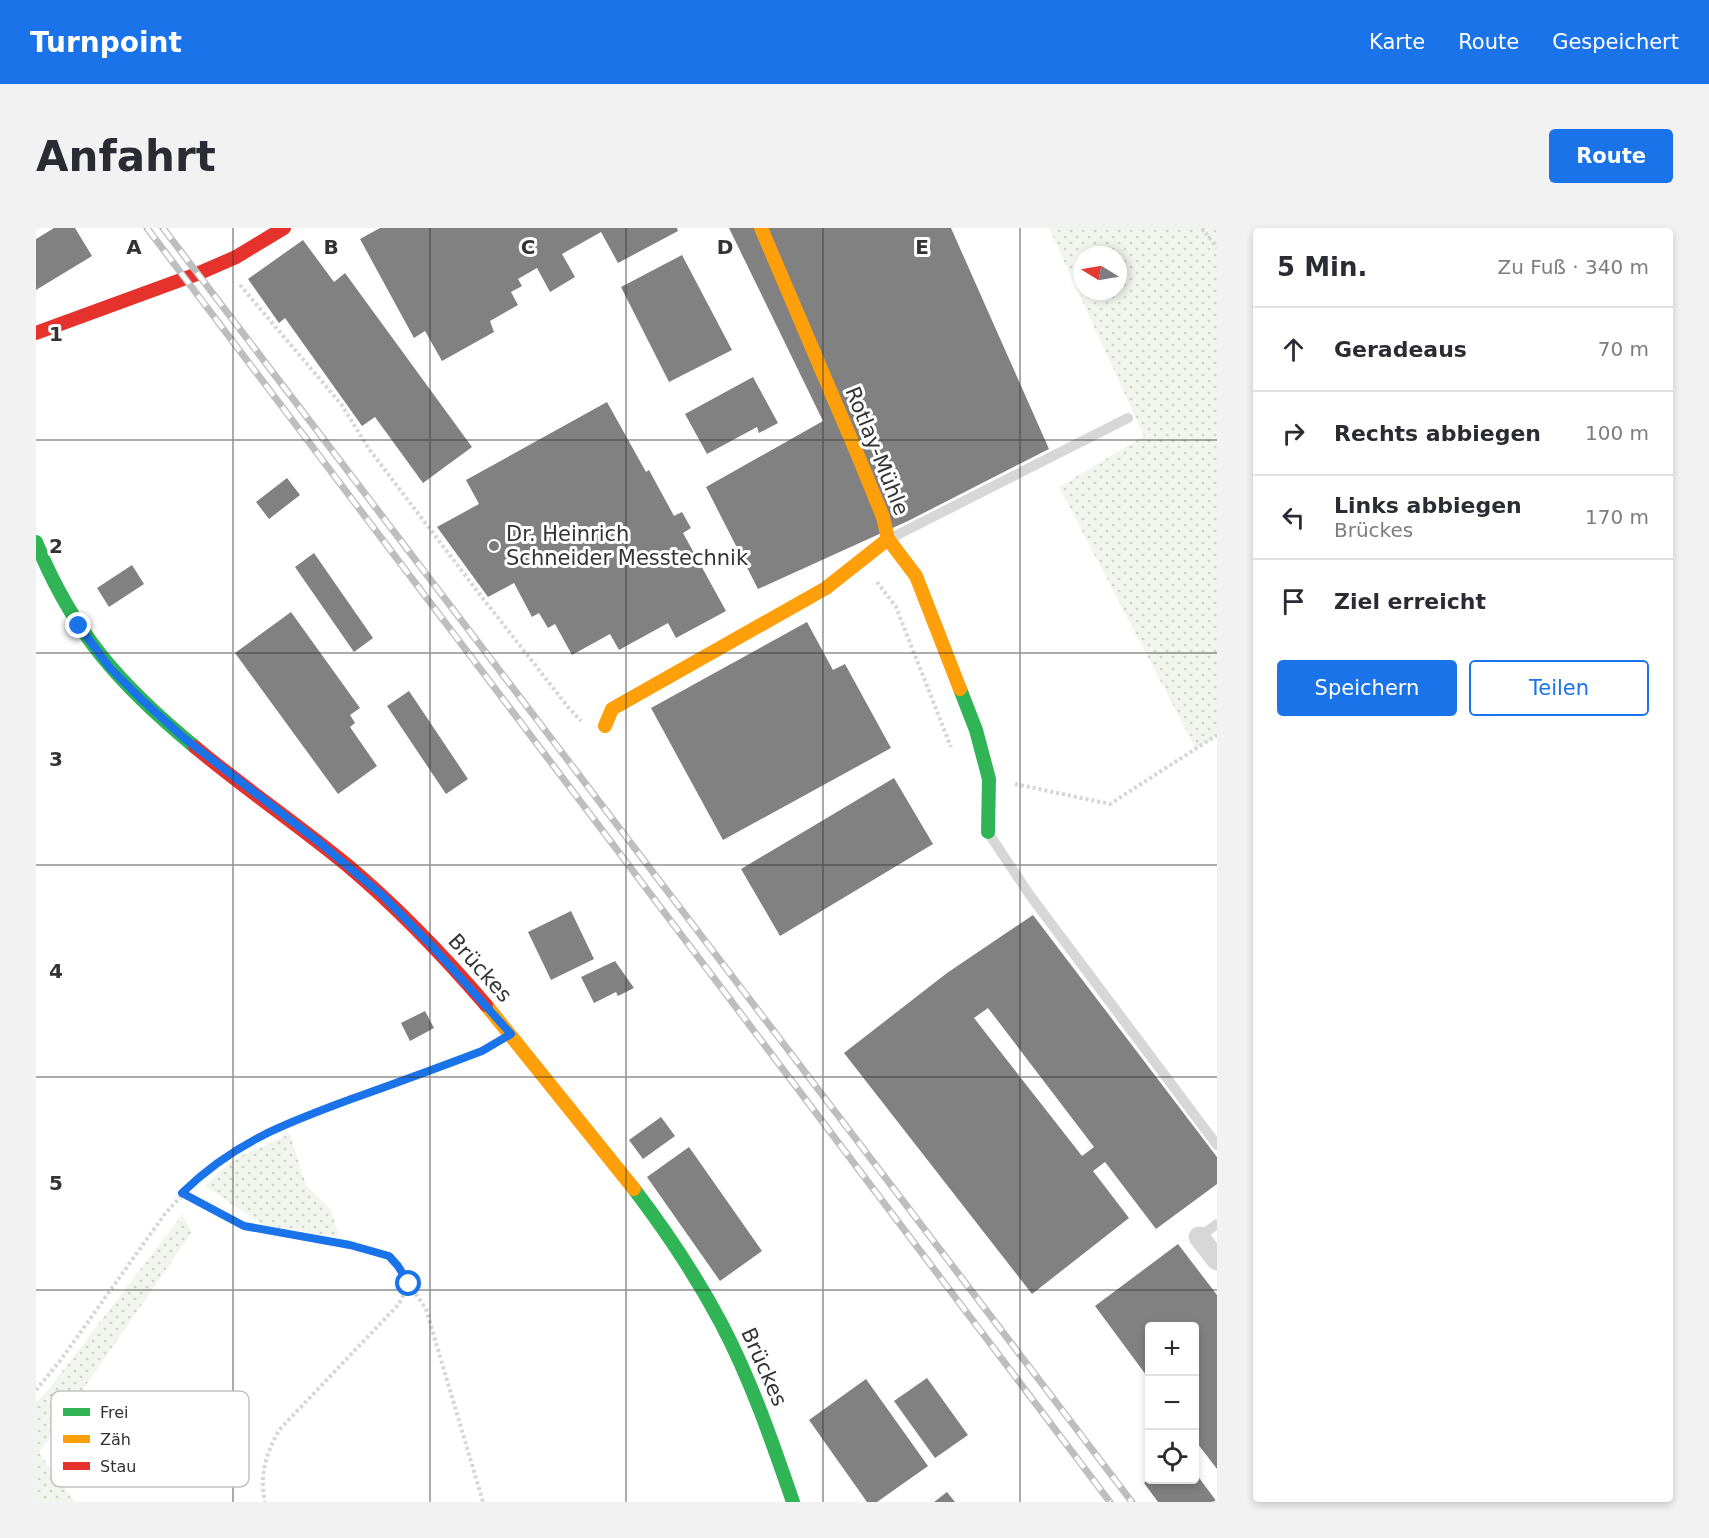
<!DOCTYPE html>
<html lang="de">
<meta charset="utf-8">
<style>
:root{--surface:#fff;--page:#f2f2f3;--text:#2b2b33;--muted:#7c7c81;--line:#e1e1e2;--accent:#1a73e8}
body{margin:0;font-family:"DejaVu Sans",sans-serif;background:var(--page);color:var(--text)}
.controls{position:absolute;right:18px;bottom:18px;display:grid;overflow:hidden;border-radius:6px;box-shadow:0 3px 9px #0003}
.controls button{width:54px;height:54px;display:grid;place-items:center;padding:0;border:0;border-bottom:2px solid var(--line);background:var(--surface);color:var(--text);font:30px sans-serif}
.compass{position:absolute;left:1037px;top:18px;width:54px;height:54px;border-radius:50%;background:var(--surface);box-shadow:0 3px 9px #0003;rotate:281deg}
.stop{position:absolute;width:18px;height:18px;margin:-14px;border:4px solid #1a73e8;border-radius:50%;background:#fff}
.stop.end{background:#1a73e8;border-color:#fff;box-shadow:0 2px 6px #0008}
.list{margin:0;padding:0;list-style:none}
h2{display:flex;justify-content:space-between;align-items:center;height:78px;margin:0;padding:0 24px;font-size:26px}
h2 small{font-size:20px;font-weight:400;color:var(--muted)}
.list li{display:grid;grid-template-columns:39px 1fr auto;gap:18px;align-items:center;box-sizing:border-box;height:84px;padding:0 24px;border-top:2px solid var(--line)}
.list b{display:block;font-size:22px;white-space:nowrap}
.list p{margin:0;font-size:20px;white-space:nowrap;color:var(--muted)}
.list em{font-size:20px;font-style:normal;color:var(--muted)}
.actions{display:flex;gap:12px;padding:18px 24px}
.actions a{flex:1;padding:14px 0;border:2px solid var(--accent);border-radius:6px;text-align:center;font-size:21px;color:var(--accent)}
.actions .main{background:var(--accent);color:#fff}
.icon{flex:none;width:33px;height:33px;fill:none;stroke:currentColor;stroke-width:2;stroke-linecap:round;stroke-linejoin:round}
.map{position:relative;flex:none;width:1181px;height:1274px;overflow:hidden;border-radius:6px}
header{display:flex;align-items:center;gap:36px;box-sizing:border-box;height:84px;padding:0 30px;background:var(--accent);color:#fff}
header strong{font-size:28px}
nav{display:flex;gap:33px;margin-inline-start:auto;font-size:21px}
.intro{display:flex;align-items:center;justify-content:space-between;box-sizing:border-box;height:144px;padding:0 36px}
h1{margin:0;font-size:42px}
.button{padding:15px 27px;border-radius:6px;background:var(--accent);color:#fff;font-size:21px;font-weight:700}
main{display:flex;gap:36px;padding:0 36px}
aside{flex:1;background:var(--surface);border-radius:6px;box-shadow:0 3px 9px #0003}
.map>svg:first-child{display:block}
</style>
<header>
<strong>Turnpoint</strong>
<nav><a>Karte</a><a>Route</a><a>Gespeichert</a></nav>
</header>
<div class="intro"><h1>Anfahrt</h1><a class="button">Route</a></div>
<main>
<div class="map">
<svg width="1181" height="1274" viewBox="0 0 1181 1274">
<defs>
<pattern id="grass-dots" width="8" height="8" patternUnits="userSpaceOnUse" patternTransform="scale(1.5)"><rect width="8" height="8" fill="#f1f5ed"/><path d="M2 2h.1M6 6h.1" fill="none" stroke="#cfd2cc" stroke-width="1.8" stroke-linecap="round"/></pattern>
</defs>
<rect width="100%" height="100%" fill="#fff"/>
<g fill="url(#grass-dots)" fill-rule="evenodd">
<path d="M1013,0H1181V507L1160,521L1023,259L1108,208ZM1046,27H1082V63H1046Z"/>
<polygon points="254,906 270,957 295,982 303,1009 227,997 169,958 198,931"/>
<polygon points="146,987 156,1004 3,1225 39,1274 0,1274 0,1174 12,1162"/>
</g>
<g fill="#818181" fill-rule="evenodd">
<polygon points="18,0 39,0 56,28 0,62 0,11"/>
<polygon points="344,0 641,0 642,3 582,35 565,4 526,26 539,49 514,64 501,40 482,51 486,58 475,64 482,77 454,93 458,104 406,133 389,103 378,110 324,11"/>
<polygon points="693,0 915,0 1013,221 872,293 722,361 670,259 787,193"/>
<polygon points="267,12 298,54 309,45 436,219 387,255 339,189 326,198 249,90 243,95 212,51"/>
<polygon points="646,27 696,122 633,154 585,59"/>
<polygon points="717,149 742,195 723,205 721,199 671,226 649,186"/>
<polygon points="571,174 610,244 613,242 638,288 646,284 655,300 647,305 690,383 640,410 632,395 583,422 574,406 536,427 519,396 512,400 503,385 496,389 478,355 452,369 401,299 443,276 430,252"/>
<polygon points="251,250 264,267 233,291 220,274"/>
<polygon points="278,325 337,410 318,424 259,339"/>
<polygon points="96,337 108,356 73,379 61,360"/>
<polygon points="255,384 324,480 314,487 319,495 314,499 341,538 302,566 199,425"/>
<polygon points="771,394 797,442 809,436 855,520 687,612 615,480"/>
<polygon points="373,463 432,551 410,566 351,478"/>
<polygon points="858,550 897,616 744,708 705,641"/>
<polygon points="535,683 558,731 515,752 492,704"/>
<path d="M997,687L1181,929V956L1120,1001L1069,934L1057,943L1093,990L996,1066L808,825L911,745ZM952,780L1058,919L1046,928L938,790Z"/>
<polygon points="579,733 598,760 582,768 580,764 558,775 545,749"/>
<polygon points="389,783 398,800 374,813 365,795"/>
<polygon points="625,889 639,908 607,931 593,912"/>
<polygon points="653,919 726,1023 684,1053 611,949"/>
<polygon points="1142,1016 1181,1067 1181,1241 1158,1211 1158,1098 1113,1098 1113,1151 1059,1078"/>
<polygon points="891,1150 932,1207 899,1230 858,1173"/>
<polygon points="830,1151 892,1238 841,1274 831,1274 773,1192"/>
<polygon points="1158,1243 1181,1274 1122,1274 1108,1255 1113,1251 1158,1252"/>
<polygon points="911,1264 919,1274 898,1274"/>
</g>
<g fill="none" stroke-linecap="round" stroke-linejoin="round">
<g stroke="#d6d6d6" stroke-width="4" stroke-dasharray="3 3" stroke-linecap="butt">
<polyline points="1166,0 1181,20"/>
<polyline points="204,57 305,176 333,221 445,368 532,479 545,493"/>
<polyline points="841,354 860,379 915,519"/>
<polyline points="979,556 1074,576 1181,507"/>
<path d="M147,966L208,998L314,1017L353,1028L362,1038L373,1056L363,1076L243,1202C230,1226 223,1247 229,1274"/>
<polyline points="373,1056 390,1081 447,1274"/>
<polyline points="0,1162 24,1133 128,987 165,946 186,930 250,896 452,820"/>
</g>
<g stroke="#d7d7d7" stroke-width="10">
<polyline points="855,310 1092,190"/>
<polyline points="953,606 993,666 1181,917"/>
<polyline points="1163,1009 1181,996"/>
</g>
<polyline stroke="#d7d7d7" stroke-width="21" points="1163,1009 1181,1032"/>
<g stroke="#30b455" stroke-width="14">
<path d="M0,314C37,405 84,457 159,519"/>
<polyline points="924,461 940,502 953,551 952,604"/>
<path d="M598,961C630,1003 660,1048 685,1095C715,1152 736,1213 757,1274"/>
</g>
<g stroke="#ff9f0a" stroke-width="14">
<polyline points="725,0 823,230 847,289 852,311 880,348 924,461"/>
<polyline points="569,498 576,481 790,360 852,311"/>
<polyline points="450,777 598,961"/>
</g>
<g stroke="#e5322d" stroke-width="14">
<polyline points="0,105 161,46 200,29 248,0"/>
<path d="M159,519C208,560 261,596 311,637C361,679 407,727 450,777"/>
</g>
<defs>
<g id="rail">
<polyline points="111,0 1074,1274"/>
<polyline points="127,0 1096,1274"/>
</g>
</defs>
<use href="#rail" stroke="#bebebe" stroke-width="7"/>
<use href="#rail" stroke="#fff" stroke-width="4.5" stroke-dasharray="14" stroke-linecap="butt"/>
</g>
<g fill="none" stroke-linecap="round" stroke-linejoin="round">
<path stroke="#1a73e8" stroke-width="8" d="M43,398L74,440L104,470L148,510L284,615L346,667L395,717L475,806L446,823C404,839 363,854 321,869C253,894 199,913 146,965L208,998L314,1017L353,1028L362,1038L373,1056"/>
</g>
<path fill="none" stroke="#333" stroke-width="1.5" stroke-opacity="0.55" d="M197,0V1274M394,0V1274M590,0V1274M787,0V1274M984,0V1274M0,212H1181M0,425H1181M0,637H1181M0,849H1181M0,1062H1181"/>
<circle fill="#7a7a7a" stroke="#fff" stroke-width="2" cx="458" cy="318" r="6"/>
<g text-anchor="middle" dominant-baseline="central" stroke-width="6" stroke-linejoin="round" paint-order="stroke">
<g font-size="21" fill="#333" stroke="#fff">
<text transform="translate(841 223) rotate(68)">Rotlay-Mühle</text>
<text transform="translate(444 740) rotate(48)">Brückes</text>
<text transform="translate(728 1139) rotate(66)">Brückes</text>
</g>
<g font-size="21" fill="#333" stroke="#fff" text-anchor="start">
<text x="470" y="306">Dr. Heinrich<tspan x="470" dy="24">Schneider Messtechnik</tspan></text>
</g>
</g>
<rect x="15" y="1163" width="198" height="96" rx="9" fill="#fff" stroke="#c2c2c2" stroke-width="1.5"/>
<rect x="27" y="1180" width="27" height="8" fill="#30b455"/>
<rect x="27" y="1207" width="27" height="8" fill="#ff9f0a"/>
<rect x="27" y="1234" width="27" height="8" fill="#e5322d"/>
<g font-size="16" fill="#333">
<text x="64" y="1190">Frei</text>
<text x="64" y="1217">Zäh</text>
<text x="64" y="1244">Stau</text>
</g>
<g font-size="20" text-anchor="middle" font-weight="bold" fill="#333" stroke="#fff" stroke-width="6" stroke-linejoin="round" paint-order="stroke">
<text x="98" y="26">A</text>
<text x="295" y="26">B</text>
<text x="492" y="26">C</text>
<text x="689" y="26">D</text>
<text x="886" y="26">E</text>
<text x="20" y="113">1</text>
<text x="20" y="325">2</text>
<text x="20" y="538">3</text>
<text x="20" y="750">4</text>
<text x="20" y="962">5</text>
</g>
</svg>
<div class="controls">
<button>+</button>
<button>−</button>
<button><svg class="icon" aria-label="locate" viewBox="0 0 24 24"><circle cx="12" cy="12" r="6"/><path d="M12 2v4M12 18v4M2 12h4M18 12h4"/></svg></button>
</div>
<svg class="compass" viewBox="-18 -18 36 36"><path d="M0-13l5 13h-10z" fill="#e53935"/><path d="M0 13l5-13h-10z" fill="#7c7c81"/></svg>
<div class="stop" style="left:373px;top:1056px"></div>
<div class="stop end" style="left:43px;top:398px"></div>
</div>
<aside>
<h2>5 Min.<small>Zu Fuß · 340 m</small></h2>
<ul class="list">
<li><svg class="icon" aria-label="ahead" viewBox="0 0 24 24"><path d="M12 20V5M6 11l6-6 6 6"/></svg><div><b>Geradeaus</b></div><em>70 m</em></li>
<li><svg class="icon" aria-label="right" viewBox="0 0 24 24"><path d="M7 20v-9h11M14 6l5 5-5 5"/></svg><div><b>Rechts abbiegen</b></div><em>100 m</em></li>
<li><svg class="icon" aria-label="left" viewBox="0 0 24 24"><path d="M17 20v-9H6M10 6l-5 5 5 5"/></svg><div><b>Links abbiegen</b><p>Brückes</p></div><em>170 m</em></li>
<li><svg class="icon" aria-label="arrive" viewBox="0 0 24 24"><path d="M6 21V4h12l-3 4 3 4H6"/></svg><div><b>Ziel erreicht</b></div></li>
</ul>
<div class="actions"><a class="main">Speichern</a><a>Teilen</a></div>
</aside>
</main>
